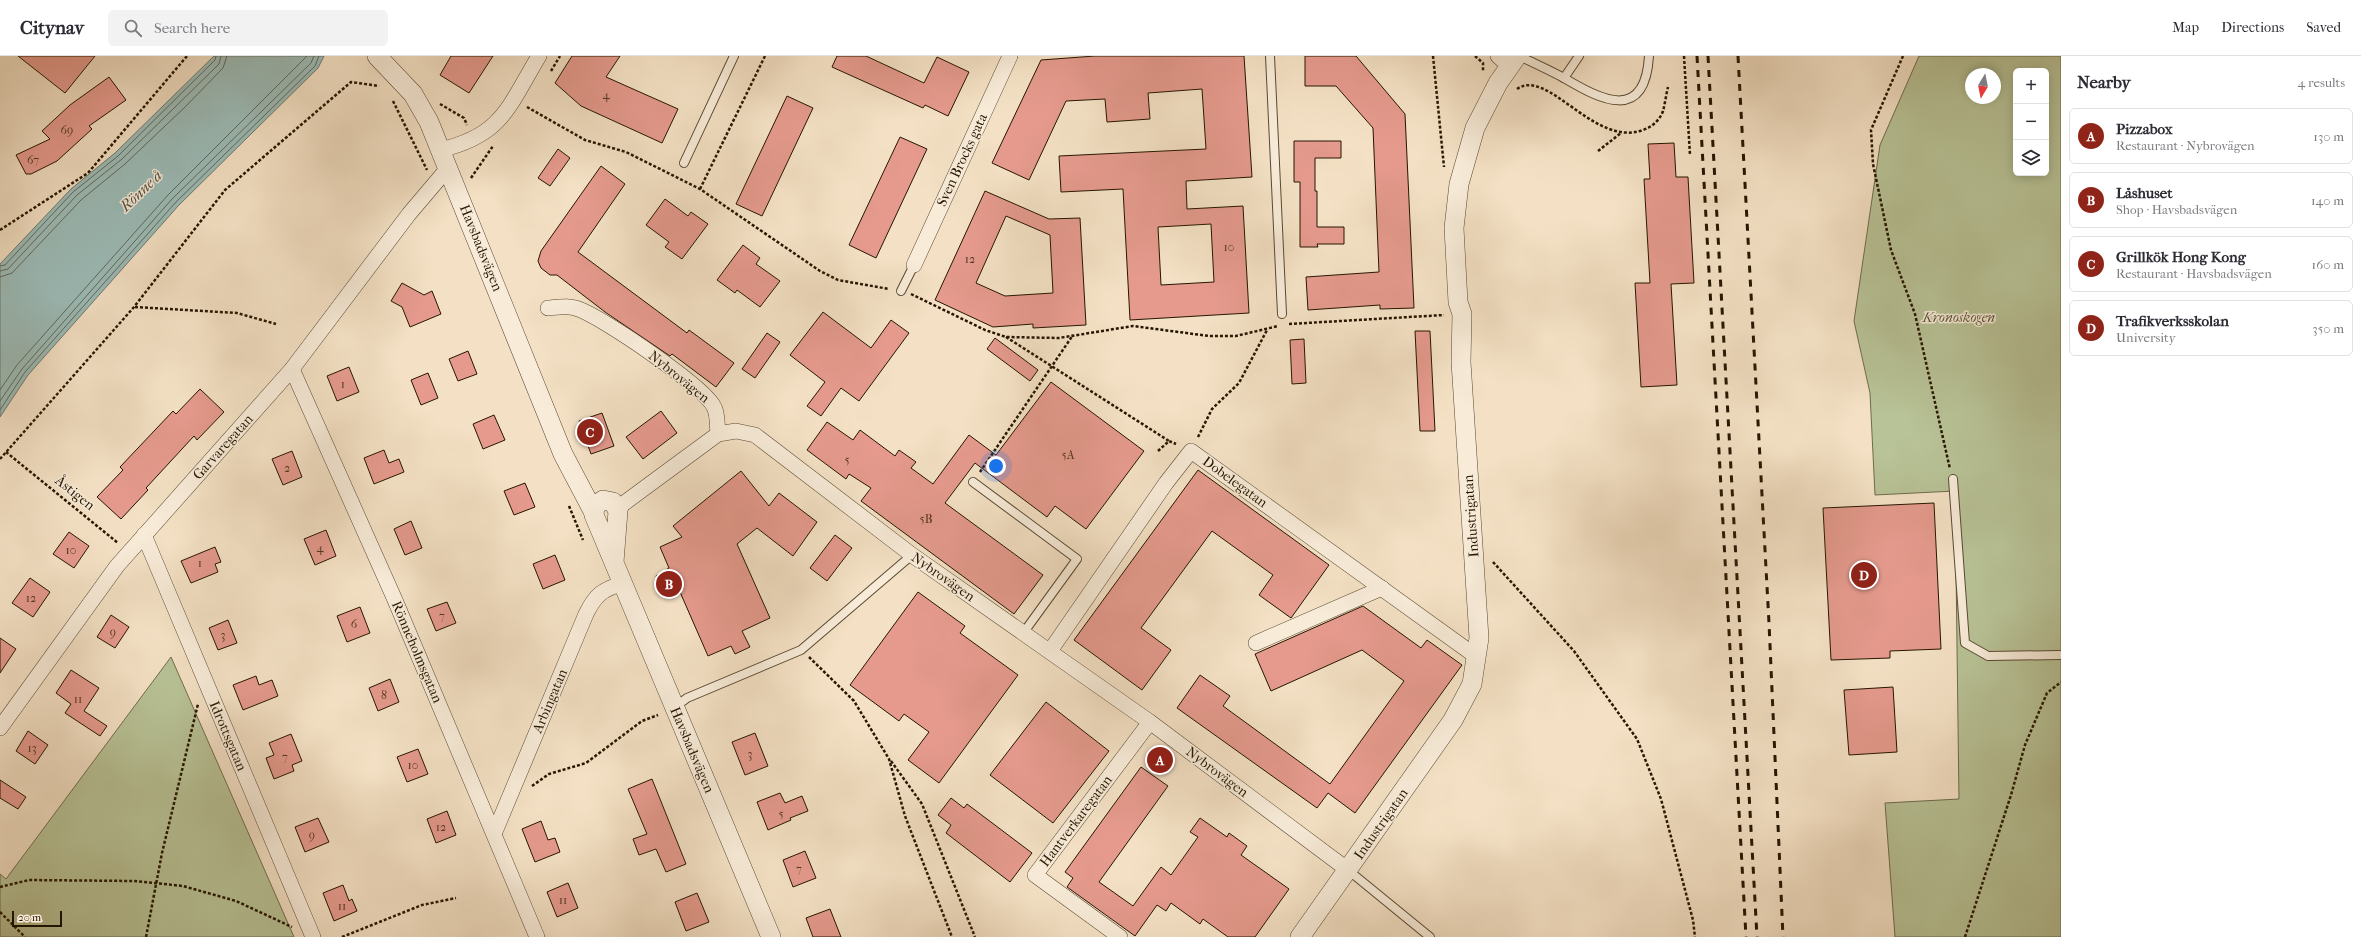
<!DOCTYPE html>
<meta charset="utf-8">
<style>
:root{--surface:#fff;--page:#f2f2f3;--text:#2b2b33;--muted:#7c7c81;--line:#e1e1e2;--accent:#8f2418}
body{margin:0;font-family:"IM FELL French Canon",serif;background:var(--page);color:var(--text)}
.controls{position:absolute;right:12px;top:12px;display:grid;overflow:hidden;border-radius:6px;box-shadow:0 2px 10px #0003}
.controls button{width:36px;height:36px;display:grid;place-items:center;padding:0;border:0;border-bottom:1px solid var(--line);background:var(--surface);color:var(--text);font:20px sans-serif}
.compass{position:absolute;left:1965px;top:12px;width:36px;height:36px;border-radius:50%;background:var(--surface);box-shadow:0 2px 10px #0003;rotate:190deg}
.scale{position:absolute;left:12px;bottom:10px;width:50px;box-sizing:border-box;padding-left:4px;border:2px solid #251601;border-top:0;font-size:11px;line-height:14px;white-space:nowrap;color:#251601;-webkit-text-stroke:3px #f8ecd9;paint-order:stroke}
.you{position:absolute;left:996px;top:410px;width:14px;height:14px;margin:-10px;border:3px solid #fff;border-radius:50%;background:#1a73e8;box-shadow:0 0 0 6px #1a73e833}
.badge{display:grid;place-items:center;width:26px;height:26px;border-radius:50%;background:var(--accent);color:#fff;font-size:13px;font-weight:700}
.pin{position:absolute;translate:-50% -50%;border:2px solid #fff;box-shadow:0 1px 4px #0006}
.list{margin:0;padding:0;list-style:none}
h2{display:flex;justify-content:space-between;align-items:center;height:52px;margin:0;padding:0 16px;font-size:17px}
h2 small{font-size:13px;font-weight:400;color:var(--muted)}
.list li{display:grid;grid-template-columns:26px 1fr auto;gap:12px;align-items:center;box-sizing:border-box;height:56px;margin:0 8px 8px;padding:0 8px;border:1px solid var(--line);border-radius:6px}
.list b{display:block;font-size:15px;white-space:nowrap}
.list p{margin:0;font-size:13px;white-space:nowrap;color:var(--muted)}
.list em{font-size:13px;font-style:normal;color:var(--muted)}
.icon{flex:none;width:22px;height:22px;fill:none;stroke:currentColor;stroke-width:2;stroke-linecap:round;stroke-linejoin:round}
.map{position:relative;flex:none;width:2061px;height:881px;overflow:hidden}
header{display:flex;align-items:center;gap:24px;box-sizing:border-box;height:56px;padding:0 20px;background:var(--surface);border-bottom:1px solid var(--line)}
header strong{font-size:19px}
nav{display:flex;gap:22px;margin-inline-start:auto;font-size:14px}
.search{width:280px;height:36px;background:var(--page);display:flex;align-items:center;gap:10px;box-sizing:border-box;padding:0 14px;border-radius:6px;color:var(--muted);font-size:15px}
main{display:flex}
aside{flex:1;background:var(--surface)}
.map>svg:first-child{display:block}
</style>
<header>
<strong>Citynav</strong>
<div class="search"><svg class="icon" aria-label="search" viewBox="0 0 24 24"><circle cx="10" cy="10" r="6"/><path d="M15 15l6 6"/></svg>Search here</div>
<nav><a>Map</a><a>Directions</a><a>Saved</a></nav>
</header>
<main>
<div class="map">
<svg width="2061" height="881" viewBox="0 0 2061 881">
<rect width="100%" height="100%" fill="#f4e1c5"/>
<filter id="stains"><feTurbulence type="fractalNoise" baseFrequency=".005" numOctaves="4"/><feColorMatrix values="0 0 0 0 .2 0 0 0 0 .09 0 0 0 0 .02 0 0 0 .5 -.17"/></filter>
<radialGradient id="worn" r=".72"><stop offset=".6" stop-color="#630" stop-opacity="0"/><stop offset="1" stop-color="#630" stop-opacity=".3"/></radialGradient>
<g fill="#b8c397" stroke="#6e6c4c" fill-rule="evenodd">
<path d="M1919,0H2061V881H1895L1885,747L1959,743L1955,435L1875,439L1870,337L1854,265L1880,89ZM2016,15H2046V117H2016ZM1971,18H1995V42H1971Z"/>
<polygon points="171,601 294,881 0,881 0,818 6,823"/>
</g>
<polygon fill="#9cbcb8" stroke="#6c7a6f" points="214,0 324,0 318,12 179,149 28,319 0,361 0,208 71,133 115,97"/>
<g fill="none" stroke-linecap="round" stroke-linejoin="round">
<g stroke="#60695c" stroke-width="1">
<polyline points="0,210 5,209 73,136 118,100 215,4 216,0"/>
<polyline points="0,215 8,213 77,139 122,103 219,8 221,0"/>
<polyline points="0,221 12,217 81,144 125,108 185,51 223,12 227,0"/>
<polyline points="0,334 17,309 168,139 307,0"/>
<polyline points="0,345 22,313 172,143 311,7 314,0"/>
<polyline points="0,354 25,316 176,146 315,10 319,0"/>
</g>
</g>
<g fill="#e59a8d" stroke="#251601" fill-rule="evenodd">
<polygon points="18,0 95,0 65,37"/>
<polygon points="451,0 493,0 469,37 440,19"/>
<polygon points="572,0 620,0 606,21 678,53 662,87 581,50 555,27"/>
<polygon points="837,0 866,0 924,27 937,1 969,16 948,60 925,49 923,52 832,11"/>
<path d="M1095,0H1244L1252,121L1186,125L1187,153L1243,150L1249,257L1130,264L1123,133L1061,136L1059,100L1206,93L1202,33L1148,37L1150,63L1107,66L1105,43L1066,45L1029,124L992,107L1041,4ZM1211,168L1214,226L1161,229L1158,171Z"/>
<polygon points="1305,0 1356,0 1405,58 1414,252 1380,253 1380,249 1308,254 1306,221 1379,216 1373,72 1336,30 1305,30"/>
<polygon points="109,21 126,44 89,70 92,73 57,105 31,118 26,118 16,99 50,83 42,75 70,49"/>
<polygon points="787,40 813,52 762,160 736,148"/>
<polygon points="900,81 927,93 876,202 849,189"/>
<polygon points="1294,85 1341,85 1341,102 1315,102 1315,135 1317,135 1317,171 1344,171 1344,188 1317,188 1318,191 1300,191 1300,126 1294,126"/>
<polygon points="1674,87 1676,121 1688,121 1694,227 1671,228 1677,329 1641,331 1635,227 1650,227 1644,123 1650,123 1648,88"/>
<polygon points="558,93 570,102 550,130 538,122"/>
<polygon points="601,110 625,128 578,196 687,277 689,274 734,307 716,331 672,298 670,300 605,256 557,219 550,219 541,212 538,205 541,195"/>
<path d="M985,135L1049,163L1080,162L1086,269L1033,272V268L993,271L935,244ZM1006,160L1050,179L1053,237L1005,240L976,227Z"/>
<polygon points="665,143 688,160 691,156 708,168 682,203 665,191 669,186 646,169"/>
<polygon points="743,189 760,202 756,208 780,225 760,251 737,234 735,237 717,224"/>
<polygon points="402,227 424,239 432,235 441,258 410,271 402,251 391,245"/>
<polygon points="823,256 871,292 891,264 909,277 859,345 841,332 821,360 807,350 825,326 790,299"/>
<polygon points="1415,275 1430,275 1435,375 1420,375"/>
<polygon points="767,277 780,286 755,322 742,313"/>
<polygon points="995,282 1038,314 1030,325 987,293"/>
<polygon points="1304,283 1306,327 1292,328 1290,284"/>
<polygon points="468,295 477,318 458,325 449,303"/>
<polygon points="349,311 359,336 337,345 327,320"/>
<polygon points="428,317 438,342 421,349 411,324"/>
<polygon points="1051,326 1144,395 1086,473 1055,450 1047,461 975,407 945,447 1043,519 1014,558 861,445 871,432 849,418 846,423 807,394 827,366 853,384 860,374 895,400 899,394 916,406 911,412 933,428 969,379 996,399"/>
<polygon points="200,333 224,356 197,384 194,380 146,432 148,434 121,463 97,441 123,414 120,411 173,355 176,358"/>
<polygon points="661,355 677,377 643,403 626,381"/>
<polygon points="602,357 614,390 591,398 579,365"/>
<polygon points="494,359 505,384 483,393 473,368"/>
<polygon points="384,394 389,407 399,403 404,416 374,428 364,402"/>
<polygon points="292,395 302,421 283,429 272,403"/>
<polygon points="1198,414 1329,509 1291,562 1259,539 1273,519 1212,475 1141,572 1171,594 1142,634 1074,584"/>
<polygon points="741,415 769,450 779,437 817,466 793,500 757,472 737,488 770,562 742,575 750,591 735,598 731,590 708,600 680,536 664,538 656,520 669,512 660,491 682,481 673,470"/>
<polygon points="525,427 535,451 514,459 504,435"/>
<polygon points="1934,447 1941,593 1890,595 1890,602 1831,604 1823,452"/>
<polygon points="411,465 422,492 405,499 394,473"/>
<polygon points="326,474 336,500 315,509 304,483"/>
<polygon points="69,476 89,490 74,512 53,498"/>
<polygon points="835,479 852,492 827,525 810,512"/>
<polygon points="215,491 221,506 215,508 218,516 191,527 181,505"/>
<polygon points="555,499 565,524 543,533 533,508"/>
<polygon points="30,522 50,536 33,561 12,547"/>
<polygon points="918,536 965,570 960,577 1018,619 939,727 908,704 929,676 904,658 899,665 850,629"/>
<polygon points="447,546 456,567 436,575 427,553"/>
<polygon points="1363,550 1421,592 1427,584 1462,609 1355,757 1328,737 1317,752 1177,652 1200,619 1230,640 1223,650 1330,728 1404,625 1362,594 1271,635 1255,598"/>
<polygon points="360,551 370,577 347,586 337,560"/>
<polygon points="111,559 129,571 115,592 97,581"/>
<polygon points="228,564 237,587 218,594 209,572"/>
<polygon points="0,582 16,593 0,617"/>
<polygon points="71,614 99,632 84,655 107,670 100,680 65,657 71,648 56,637"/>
<polygon points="256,620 259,629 272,624 278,640 243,654 233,629"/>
<polygon points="390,623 399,646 378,655 369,632"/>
<polygon points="1893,631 1897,696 1849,699 1844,634"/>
<polygon points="1046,646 1109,695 1053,767 990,719"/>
<polygon points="28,675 48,689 35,708 16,695"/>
<polygon points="755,677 768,710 745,719 732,686"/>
<polygon points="291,678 302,705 292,709 294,715 274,723 266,702 274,699 269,687"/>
<polygon points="418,693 428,718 407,726 397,701"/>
<polygon points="1141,711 1168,730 1099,826 1133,850 1161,811 1171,819 1198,781 1190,776 1200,762 1227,781 1229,777 1247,790 1241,799 1289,833 1255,881 1228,881 1203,863 1200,868 1171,847 1166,855 1157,849 1135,880 1067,831 1073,822 1065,816"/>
<polygon points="652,723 686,808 666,816 656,793 639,799 633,783 647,778 628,733"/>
<polygon points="0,724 26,741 18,753 0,742"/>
<polygon points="780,737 785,747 802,740 808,755 790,762 791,764 768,774 757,746"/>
<polygon points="951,742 964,752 967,748 1032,797 1010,826 946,777 951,769 938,759"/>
<polygon points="447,755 456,779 436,787 427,763"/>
<polygon points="318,762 329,786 305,796 295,771"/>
<polygon points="541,765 548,784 555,782 560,796 535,806 522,773"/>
<polygon points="805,795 816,822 793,831 783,804"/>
<polygon points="568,827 578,852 557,861 547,836"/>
<polygon points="343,829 349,845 352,843 357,855 334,865 323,837"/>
<polygon points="697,837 709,866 686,875 675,846"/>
<polygon points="830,853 841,881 813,881 806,862"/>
</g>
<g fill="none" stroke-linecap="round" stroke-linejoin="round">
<defs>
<g id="service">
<polyline points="1270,0 1282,258"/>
<path d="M1519,0C1534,7 1549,14 1564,22C1601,44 1645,67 1649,0"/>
<polyline points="1564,22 1579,0"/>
<polyline points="684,107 734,0"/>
<polyline points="901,235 914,209"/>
<polyline points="1953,423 1965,587 1988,600 2061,599"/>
<polyline points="973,426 1077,503 1024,576"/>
<polyline points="675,651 687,642 801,594 912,499"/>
<polyline points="1348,814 1430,881"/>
</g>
<g id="minor">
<polyline points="1498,0 1509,10"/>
<path d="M440,94C503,79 508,51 539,0"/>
<polyline points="914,209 1010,0"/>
<path d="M548,252C559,251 571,249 581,254C604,263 705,331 714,351C718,358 717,370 718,378"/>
<polyline points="292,313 395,544 537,881"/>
<polyline points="618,455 623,448 646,431 718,378 736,375 755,379 912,499 1150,666 1348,814"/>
<polyline points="144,479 313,881"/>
<polyline points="1256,587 1382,532"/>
<polyline points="1050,595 1166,427 1191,395 1477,601"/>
<polyline points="0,672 117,510 292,313 409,158 448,112"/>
<path d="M494,778L586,558C596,538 602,534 623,527"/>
<polyline points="1120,881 1035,819 1150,666"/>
</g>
<g id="tertiary">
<polyline points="377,0 413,38 429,66 563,398 593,455"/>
<polyline points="614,506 618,455 613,446 603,444 595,450 594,459 771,881"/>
<polyline points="1300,881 1453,664 1472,628 1479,582 1461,306 1462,258 1458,246 1454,172 1459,128 1475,72 1498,27 1517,0"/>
</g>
</defs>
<use href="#service" stroke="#594932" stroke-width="10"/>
<use href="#minor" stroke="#594932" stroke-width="16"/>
<use href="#tertiary" stroke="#594932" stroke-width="20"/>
<g stroke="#251601" stroke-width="2.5" stroke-dasharray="3 2" stroke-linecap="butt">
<polyline points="1433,0 1444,111"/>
<polyline points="1475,0 1483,7 1483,16"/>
<polyline points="1684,0 1690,99"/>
<polyline points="1903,0 1871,74 1873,108 1891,194 1915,258 1950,413"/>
<polyline points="551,15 560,0"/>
<path d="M1517,33C1548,11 1594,92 1643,74C1652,71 1660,64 1663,55C1665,48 1666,39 1668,31"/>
<polyline points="393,45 427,114"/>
<polyline points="440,48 464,62 467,69"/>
<polyline points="527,51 585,84 626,96 700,133 820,215 838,224 889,233"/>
<polyline points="1598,95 1621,77"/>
<polyline points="471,122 493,90"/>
<polyline points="700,133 765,0"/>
<polyline points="0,174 88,117 187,0"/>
<polyline points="911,238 985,274 1006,281 1059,282 1133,270 1209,280 1236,280 1278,270"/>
<polyline points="135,251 237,257 276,268"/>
<polyline points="1289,268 1444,259"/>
<polyline points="1006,281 1169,385"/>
<polyline points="1198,381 1212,353 1239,327 1267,274"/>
<polyline points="1158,395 1169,385 1176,388"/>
<polyline points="6,396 118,487"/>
<polyline points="0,403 134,251 225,134 351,26 379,30"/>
<polyline points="980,416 1073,279"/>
<polyline points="569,450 583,484"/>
<polyline points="1493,506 1574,595 1637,683 1661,743 1693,864 1695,881"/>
<polyline points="809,601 854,645 889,703 905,760 952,881"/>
<polyline points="891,705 922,748 975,881"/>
<polyline points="532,730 549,718 586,707 642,665 658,659"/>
<polyline points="0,831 29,824 134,825 183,830 236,845 292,871"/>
<polyline points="0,856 25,881"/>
<polyline points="146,881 162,797 198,648"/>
<polyline points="342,881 422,849 456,842"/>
<polyline points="1965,881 2011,739 2025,689 2047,637 2061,626"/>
</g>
<use href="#service" stroke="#f8ecd9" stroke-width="8"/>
<use href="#minor" stroke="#f8ecd9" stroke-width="15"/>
<use href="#tertiary" stroke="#f8ecd9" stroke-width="19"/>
<g stroke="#251601" stroke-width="3" stroke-dasharray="7 7" stroke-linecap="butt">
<polyline points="1697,0 1746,881"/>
<polyline points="1708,0 1757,881"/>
<polyline points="1738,0 1769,567 1783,881"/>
</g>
</g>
<g text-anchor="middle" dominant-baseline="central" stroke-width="3" stroke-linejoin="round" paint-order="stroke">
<g font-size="12" fill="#553724">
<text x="606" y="39">4</text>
<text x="67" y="74">69</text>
<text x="33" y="104">67</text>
<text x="1229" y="191">10</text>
<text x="970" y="203">12</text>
<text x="343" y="328">1</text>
<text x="1068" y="399">5A</text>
<text x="847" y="404">5</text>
<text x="287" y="412">2</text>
<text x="926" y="463">5B</text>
<text x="320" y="492">4</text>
<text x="71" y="494">10</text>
<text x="200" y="507">1</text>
<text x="31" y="542">12</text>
<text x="442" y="560">7</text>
<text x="354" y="568">6</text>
<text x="113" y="576">9</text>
<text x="223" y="579">3</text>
<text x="384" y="639">8</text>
<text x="78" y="643">11</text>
<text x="32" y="692">13</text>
<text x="750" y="698">3</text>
<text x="285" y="701">7</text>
<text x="413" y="709">10</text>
<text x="781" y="758">5</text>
<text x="441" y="771">12</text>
<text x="312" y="779">9</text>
<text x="799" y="813">7</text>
<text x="563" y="844">11</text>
<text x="342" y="850">11</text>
</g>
<g font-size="14" fill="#251601" stroke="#f8ecd9">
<text transform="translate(962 104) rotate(-65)">Sven Brocks gata</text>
<text transform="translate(481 192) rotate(68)">Havsbadsvägen</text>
<text transform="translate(679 321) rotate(39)">Nybrovägen</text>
<text transform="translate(223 391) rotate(-48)">Garvaregatan</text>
<text transform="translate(1235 426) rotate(36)">Dobelegatan</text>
<text transform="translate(75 437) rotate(39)">Åstigen</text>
<text transform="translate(1471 460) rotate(-94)">Industrigatan</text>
<text transform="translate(943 521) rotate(35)">Nybrovägen</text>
<text transform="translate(417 596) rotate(67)">Rönneholmsgatan</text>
<text transform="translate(550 645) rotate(-67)">Arbingatan</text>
<text transform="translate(228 680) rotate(67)">Idrottsgatan</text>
<text transform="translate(692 694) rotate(67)">Havsbadsvägen</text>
<text transform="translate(1217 716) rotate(37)">Nybrovägen</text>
<text transform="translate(1076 765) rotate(-53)">Hantverkaregatan</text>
<text transform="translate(1381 768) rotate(-55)">Industrigatan</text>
</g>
<g font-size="14" font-style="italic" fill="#585336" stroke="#f8ecd9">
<text x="1959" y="261">Kronoskogen</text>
</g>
<g font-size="15" font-style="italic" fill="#4f5041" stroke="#f8ecd9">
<text transform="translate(141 135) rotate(-44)">Rönne å</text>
</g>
</g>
<rect width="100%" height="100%" filter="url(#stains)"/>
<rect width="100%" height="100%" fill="url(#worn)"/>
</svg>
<div class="controls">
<button>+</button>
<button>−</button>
<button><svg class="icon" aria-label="layers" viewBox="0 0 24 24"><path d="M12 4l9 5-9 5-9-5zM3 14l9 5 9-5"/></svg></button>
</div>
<svg class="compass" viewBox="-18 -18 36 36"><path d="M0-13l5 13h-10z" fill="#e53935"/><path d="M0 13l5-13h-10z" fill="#7c7c81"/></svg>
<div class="scale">20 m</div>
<div class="you"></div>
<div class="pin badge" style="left:1160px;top:704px">A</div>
<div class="pin badge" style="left:669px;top:528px">B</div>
<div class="pin badge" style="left:590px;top:376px">C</div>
<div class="pin badge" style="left:1864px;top:519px">D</div>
</div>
<aside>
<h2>Nearby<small>4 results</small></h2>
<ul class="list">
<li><span class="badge">A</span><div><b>Pizzabox</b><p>Restaurant · Nybrovägen</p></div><em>130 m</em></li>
<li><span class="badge">B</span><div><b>Låshuset</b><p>Shop · Havsbadsvägen</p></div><em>140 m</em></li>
<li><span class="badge">C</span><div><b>Grillkök Hong Kong</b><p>Restaurant · Havsbadsvägen</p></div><em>160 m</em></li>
<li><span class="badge">D</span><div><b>Trafikverksskolan</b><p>University</p></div><em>350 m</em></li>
</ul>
</aside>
</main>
